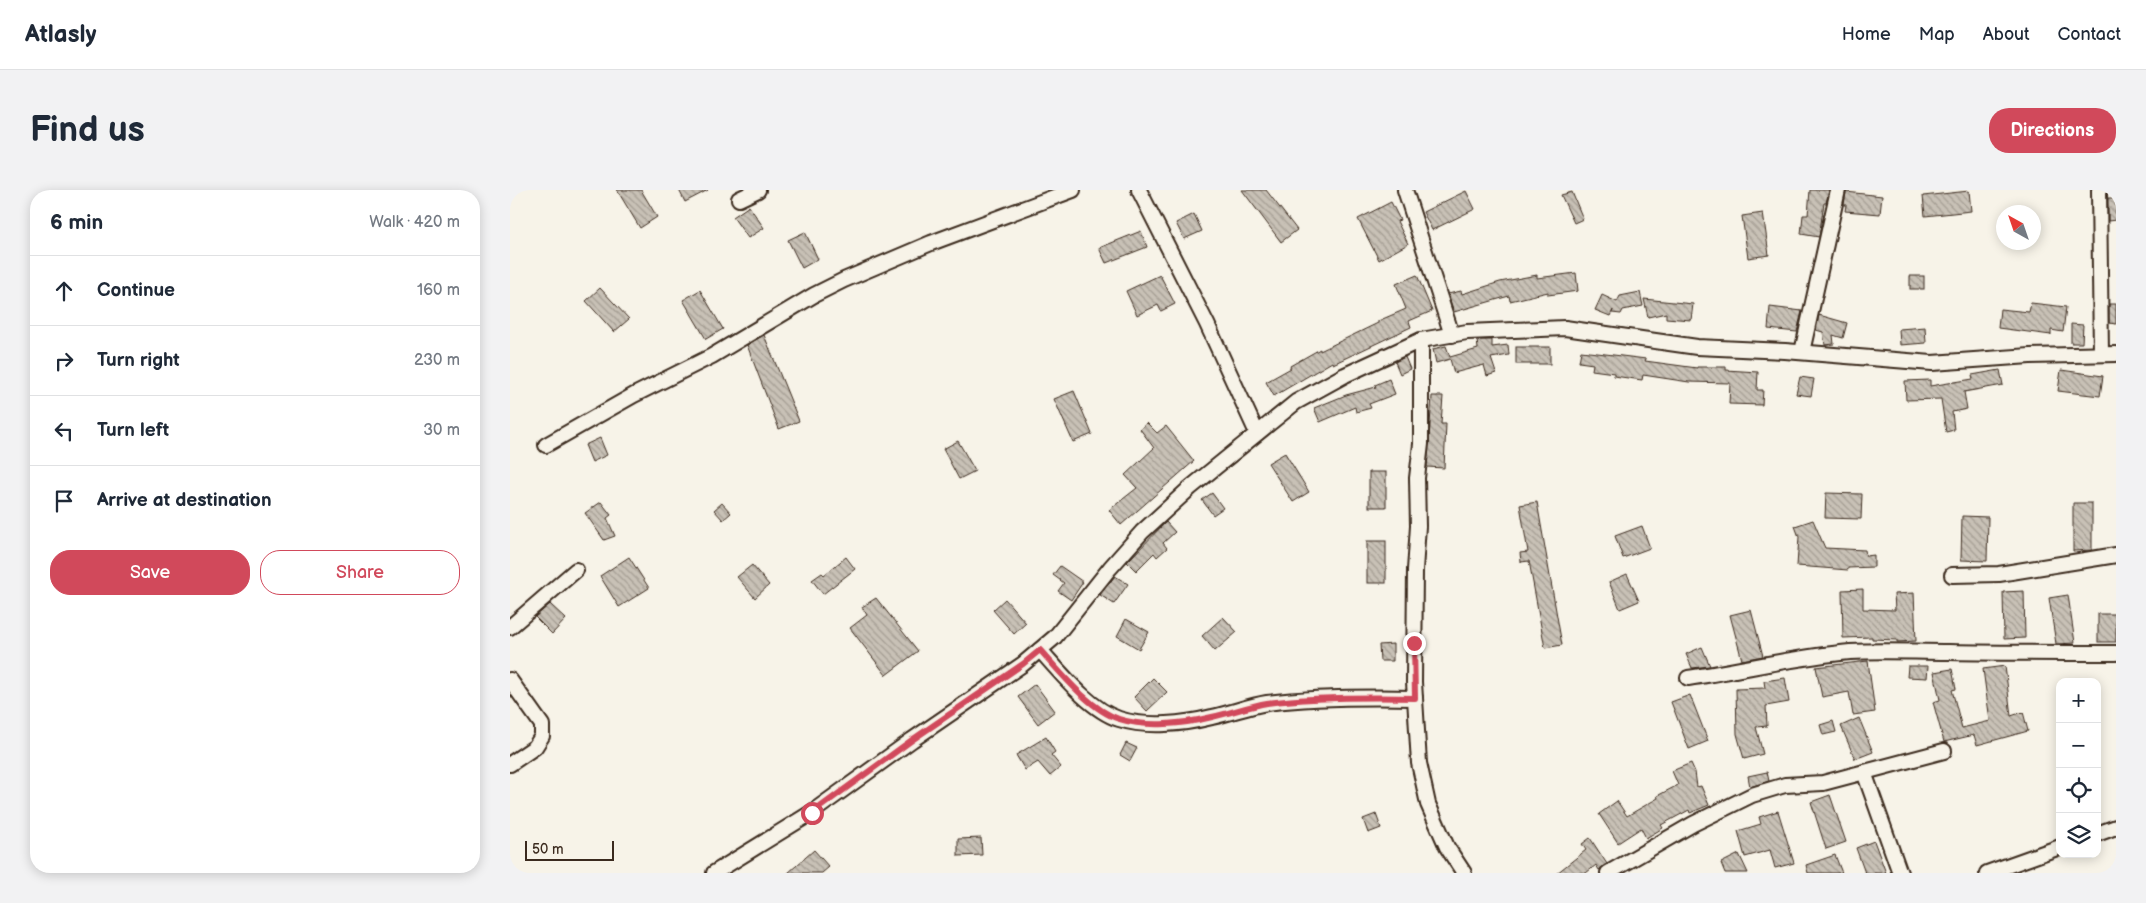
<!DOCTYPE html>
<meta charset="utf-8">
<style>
:root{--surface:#fff;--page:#f2f2f3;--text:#1f2937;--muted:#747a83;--line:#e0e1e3;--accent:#d1495b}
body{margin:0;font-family:"Balsamiq Sans",sans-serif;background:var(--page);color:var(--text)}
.controls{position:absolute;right:15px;bottom:15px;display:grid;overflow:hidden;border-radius:10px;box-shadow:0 2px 12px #0003}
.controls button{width:45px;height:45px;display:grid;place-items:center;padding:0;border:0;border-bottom:1px solid var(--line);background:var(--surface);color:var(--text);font:25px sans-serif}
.compass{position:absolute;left:1486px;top:15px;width:45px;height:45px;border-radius:50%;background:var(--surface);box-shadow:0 2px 12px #0003;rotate:320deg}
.scale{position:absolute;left:15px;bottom:12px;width:89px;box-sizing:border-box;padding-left:5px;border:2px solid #3b2a1e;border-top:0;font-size:14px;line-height:18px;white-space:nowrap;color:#3b2a1e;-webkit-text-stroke:4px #f7f3e8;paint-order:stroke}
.stop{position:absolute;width:15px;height:15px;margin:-11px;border:4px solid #d1495b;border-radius:50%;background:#fff}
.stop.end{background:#d1495b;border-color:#fff;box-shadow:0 1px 5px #0008}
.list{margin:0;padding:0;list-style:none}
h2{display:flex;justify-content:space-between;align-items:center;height:65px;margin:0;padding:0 20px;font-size:21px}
h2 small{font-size:16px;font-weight:400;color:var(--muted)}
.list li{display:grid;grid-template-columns:32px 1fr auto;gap:15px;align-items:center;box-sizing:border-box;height:70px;padding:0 20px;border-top:1px solid var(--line)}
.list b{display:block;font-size:19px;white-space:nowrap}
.list em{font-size:16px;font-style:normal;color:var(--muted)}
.actions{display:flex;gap:10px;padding:15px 20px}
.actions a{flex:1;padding:11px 0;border:1px solid var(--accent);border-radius:20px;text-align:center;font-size:18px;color:var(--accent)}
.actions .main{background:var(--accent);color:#fff}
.icon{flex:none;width:28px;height:28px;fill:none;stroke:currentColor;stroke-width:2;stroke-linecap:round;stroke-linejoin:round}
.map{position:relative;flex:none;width:1606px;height:683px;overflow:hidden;border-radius:20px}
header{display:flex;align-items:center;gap:30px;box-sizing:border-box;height:70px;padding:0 25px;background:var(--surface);border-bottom:1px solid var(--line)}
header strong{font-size:24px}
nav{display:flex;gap:28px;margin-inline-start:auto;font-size:18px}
.intro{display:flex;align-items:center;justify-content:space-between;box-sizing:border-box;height:120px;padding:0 30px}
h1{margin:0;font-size:35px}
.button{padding:12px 22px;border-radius:20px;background:var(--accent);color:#fff;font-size:18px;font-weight:700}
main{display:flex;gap:30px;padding:0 30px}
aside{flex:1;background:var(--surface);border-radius:20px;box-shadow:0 2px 12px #0003}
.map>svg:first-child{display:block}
</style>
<header>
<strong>Atlasly</strong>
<nav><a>Home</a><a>Map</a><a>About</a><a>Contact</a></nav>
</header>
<div class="intro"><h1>Find us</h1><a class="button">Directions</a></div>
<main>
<aside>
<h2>6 min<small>Walk · 420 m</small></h2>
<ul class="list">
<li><svg class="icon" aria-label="ahead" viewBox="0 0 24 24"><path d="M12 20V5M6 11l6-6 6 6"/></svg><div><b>Continue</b></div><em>160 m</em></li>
<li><svg class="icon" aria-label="right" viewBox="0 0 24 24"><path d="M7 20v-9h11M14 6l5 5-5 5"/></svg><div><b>Turn right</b></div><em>230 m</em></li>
<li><svg class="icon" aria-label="left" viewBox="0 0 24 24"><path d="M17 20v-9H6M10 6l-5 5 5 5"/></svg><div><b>Turn left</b></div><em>30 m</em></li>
<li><svg class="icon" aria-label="arrive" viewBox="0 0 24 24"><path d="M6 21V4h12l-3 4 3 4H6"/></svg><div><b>Arrive at destination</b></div></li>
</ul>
<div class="actions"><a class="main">Save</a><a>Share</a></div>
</aside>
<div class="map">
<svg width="1606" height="683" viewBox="0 0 1606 683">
<defs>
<pattern id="building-back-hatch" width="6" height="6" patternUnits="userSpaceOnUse" patternTransform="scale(1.25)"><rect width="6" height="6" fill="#c8c1b6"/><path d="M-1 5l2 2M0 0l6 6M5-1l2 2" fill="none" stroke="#a49d93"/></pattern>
</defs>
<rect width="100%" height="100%" fill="#f7f3e8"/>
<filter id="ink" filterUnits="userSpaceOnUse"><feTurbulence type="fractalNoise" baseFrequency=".02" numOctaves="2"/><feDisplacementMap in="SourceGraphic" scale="10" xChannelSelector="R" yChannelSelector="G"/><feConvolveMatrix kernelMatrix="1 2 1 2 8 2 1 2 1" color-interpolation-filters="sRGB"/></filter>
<g filter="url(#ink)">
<g fill="url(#building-back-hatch)" stroke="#3b2a1e">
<polygon points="107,0 131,0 147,27 130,38"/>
<polygon points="169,0 198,0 175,12"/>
<polygon points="732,0 756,0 787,40 771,52"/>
<polygon points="1300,0 1319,0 1316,13 1314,13 1309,47 1291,44 1293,25 1298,25"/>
<polygon points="956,1 965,19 922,40 913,22"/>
<polygon points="1459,1 1461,21 1415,26 1413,6"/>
<polygon points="1062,2 1073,29 1064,33 1051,5"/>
<polygon points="1336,2 1372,6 1370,24 1335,21 1336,15 1334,15"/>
<polygon points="1598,8 1606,8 1606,30 1598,31"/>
<polygon points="881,12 890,30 887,31 898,54 869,70 848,29"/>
<polygon points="239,16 254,38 238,48 223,27"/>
<polygon points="1253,23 1259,65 1238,68 1232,26"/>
<polygon points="684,24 692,41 674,49 666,33"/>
<polygon points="631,41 637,57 596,73 589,58"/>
<polygon points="295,42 308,69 292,78 278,50"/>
<polygon points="1066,83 1068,101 1038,105 1038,102 1000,111 999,106 944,122 938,104 951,101 952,104 990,92 1027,85 1027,88"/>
<polygon points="650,85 665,114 651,121 648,115 627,125 616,101"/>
<polygon points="907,85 922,121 899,131 901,137 823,174 822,172 764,206 756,192 781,178 780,176 810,159 810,161 868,133 868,131 896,119 886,94"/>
<rect x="1400" y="86" width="14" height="13"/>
<polygon points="90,98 119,129 104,142 76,111"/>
<polygon points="190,100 213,139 196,149 173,110"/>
<polygon points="1130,102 1133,116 1113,120 1111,124 1102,123 1103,120 1100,126 1085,120 1092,105 1107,112 1110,106"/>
<polygon points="1134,109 1183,114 1181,130 1156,128 1156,123 1138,127"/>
<polygon points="1521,113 1556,117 1553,142 1541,140 1541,145 1488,138 1490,119 1519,122"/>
<polygon points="1599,114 1606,114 1606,134 1599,133"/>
<polygon points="1260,117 1292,121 1287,142 1258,139"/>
<polygon points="1309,125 1337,133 1333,148 1323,145 1324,154 1315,155 1313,142 1306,140"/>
<polygon points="1561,134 1573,135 1572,153 1561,153"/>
<polygon points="1415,137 1416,153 1390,155 1389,139"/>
<polygon points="254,145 289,231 269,239 237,155"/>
<polygon points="967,150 982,150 982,157 998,155 999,165 981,168 986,183 977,186 974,175 944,183 940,169 926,173 923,159 936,156 940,167 968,159"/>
<rect x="1006" y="157" width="34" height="17"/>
<polygon points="1071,161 1136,169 1135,171 1187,178 1187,177 1216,177 1216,180 1248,182 1247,200 1253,200 1252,215 1219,214 1220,193 1179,192 1133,185 1132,190 1104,186 1104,183 1082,180 1083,174 1069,172"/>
<polygon points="895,167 900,179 890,184 885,172"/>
<polygon points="1490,180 1493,195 1454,202 1457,219 1442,222 1444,240 1436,242 1431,209 1396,210 1395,191 1420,190 1420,196 1463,189 1462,185"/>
<polygon points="1551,180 1593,186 1590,206 1548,201"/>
<polygon points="1290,187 1304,189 1301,206 1286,204"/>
<polygon points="879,189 885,204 859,214 861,218 846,222 845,217 810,232 804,218 836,205 866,197 865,195"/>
<polygon points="564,201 582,244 563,252 544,209"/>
<polygon points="922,206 933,206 931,234 936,234 934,278 917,277"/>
<polygon points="637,233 647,243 656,236 684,271 611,335 599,320 627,298 615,285 644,258 630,239"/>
<polygon points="90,248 97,265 82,272 75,255"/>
<polygon points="448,251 465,281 449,289 433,259"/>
<polygon points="775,263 799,302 783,312 758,273"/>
<rect x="859" y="282" width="17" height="35"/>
<polygon points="702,303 713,318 703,325 692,310"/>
<polygon points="1316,303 1352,304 1351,329 1315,328"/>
<polygon points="91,312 101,325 97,328 105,346 94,350 75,323"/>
<polygon points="1027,312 1052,455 1035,458 1019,371 1011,372 1010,363 1018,362 1010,315"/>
<polygon points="212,313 221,323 213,330 204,320"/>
<polygon points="1563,313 1582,313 1582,360 1563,361"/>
<polygon points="1452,326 1478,327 1477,371 1451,370"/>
<polygon points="1303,330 1315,358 1355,360 1356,366 1364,365 1364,377 1338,378 1338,380 1287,376 1289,347 1285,336"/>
<polygon points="656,332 665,342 653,353 657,358 647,367 644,363 626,381 617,372"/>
<polygon points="1132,336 1140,358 1113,368 1105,346"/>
<rect x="857" y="351" width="19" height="42"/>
<polygon points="119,367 139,398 109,417 90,386"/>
<polygon points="336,367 345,379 313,404 302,390 312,383 314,385"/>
<polygon points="242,375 259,395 245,408 227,387"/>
<polygon points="550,376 573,392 561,410 548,401 554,393 543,385"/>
<polygon points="1117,384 1129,411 1110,419 1099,392"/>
<polygon points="605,386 618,394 604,414 590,405"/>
<polygon points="1353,399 1353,419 1385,420 1384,404 1404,403 1406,451 1387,452 1387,450 1362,449 1362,447 1333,448 1332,400"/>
<polygon points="1514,401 1515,448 1494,449 1493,402"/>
<polygon points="1558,405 1565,453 1546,454 1539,408"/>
<polygon points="366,408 408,461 376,485 340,438 357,425 352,417"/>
<polygon points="495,409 516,433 504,444 483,420"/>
<polygon points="40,414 56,429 42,444 25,427"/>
<polygon points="1241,420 1253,466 1232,470 1220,425"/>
<rect x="1588" y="424" width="18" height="28"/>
<polygon points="713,427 727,442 705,461 692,446"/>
<polygon points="616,429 639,442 629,459 607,446"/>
<polygon points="883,454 883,471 870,471 869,455"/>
<polygon points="1192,457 1200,476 1182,478 1176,464"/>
<polygon points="1358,471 1365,522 1343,525 1339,502 1312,507 1306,477"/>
<polygon points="1398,476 1418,476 1417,488 1397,487"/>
<polygon points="1495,476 1501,526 1513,522 1518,541 1467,555 1464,545 1434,552 1423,512 1430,510 1424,482 1442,479 1446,499 1442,500 1452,538 1480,531 1473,479"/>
<polygon points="643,488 657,502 637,521 624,507"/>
<polygon points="1275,488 1279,512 1256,516 1257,536 1246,537 1253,564 1234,569 1227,544 1226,499 1255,498 1254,491"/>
<polygon points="525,494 545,521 528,534 508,507"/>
<polygon points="1180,505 1198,551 1179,559 1161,512"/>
<polygon points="1349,528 1363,562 1345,569 1331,536"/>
<polygon points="1323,531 1326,542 1313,545 1310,535"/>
<polygon points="536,547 545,562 541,565 551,577 540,586 528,572 515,580 506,565"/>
<polygon points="616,553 627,558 620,571 610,565"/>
<polygon points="1181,573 1185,582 1187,597 1191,596 1199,615 1180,623 1179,620 1151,635 1153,638 1136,648 1131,638 1108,653 1089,624 1107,611 1117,626 1148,608 1147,606 1168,595 1162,581"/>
<polygon points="1257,582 1259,591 1240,597 1238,586"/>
<polygon points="1320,605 1336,652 1316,659 1301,612"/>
<polygon points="1268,621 1284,673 1265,678 1260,660 1235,667 1228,641 1251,634 1249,627"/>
<polygon points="866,624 871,638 858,643 853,629"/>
<polygon points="471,648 472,665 448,666 448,649"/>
<polygon points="1080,648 1097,674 1089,680 1086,675 1076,683 1047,683 1076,660 1072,654"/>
<polygon points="1364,651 1376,683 1355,683 1346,658"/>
<polygon points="304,660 319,677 312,683 278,683"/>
<polygon points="1229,664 1238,683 1215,683 1211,673"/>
<polygon points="1325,665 1332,683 1298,683 1296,675"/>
</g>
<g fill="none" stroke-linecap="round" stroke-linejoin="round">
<defs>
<g id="minor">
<polyline points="629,0 697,134 747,243"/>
<polyline points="895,0 942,145"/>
<polyline points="1589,0 1591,164"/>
<polyline points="229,9 248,0"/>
<polyline points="911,150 911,254 907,288 908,336 905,380 904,492 909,573 918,614 937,657 954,683"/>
<polyline points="1292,162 1328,0"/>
<polyline points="36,255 124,205 202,166 304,105 334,90 421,53 563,0"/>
<polyline points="1442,385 1489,384 1606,365"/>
<polyline points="0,437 66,380"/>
<path d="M530,460C550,482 580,520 609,529C637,538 674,534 702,527C721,523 739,516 757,513C807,507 855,507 905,508"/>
<path d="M1178,488C1232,480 1285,467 1340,462C1373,460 1405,462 1439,462C1494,463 1550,463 1606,463"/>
<polyline points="0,490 32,535 32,546 25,557 0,574"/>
<polyline points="1354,582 1390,683"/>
<polyline points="1587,644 1606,637"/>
<polyline points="204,683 301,623 402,550 513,474 545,447 600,378 632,342 680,298 786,212 835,185 911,150 957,142 1055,138 1187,157 1275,161 1422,173 1520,166 1606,164"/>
<polyline points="1098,683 1183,634 1242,605 1275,595 1313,593 1434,561"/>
<polyline points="1477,683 1550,657"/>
</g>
</defs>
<use href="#minor" stroke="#3b2a1e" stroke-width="18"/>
<use href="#minor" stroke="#f7f3e8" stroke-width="14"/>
</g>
</g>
<g fill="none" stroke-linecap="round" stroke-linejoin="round" filter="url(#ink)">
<path stroke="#d1495b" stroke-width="6" d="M302,623L402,550L513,474L530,460C550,482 580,520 609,529C637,538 674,534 702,527C721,523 739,516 757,513C807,507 856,507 905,508L904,453"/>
</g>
</svg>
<div class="controls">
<button>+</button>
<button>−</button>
<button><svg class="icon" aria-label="locate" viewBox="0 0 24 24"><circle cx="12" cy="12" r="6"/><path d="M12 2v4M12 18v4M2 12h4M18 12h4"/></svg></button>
<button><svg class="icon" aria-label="layers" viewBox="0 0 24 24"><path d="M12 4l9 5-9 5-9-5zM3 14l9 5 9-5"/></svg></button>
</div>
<svg class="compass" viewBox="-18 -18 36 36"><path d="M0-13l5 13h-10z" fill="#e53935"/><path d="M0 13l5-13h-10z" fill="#747a83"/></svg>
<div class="scale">50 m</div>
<div class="stop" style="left:302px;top:623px"></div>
<div class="stop end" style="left:904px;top:453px"></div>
</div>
</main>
